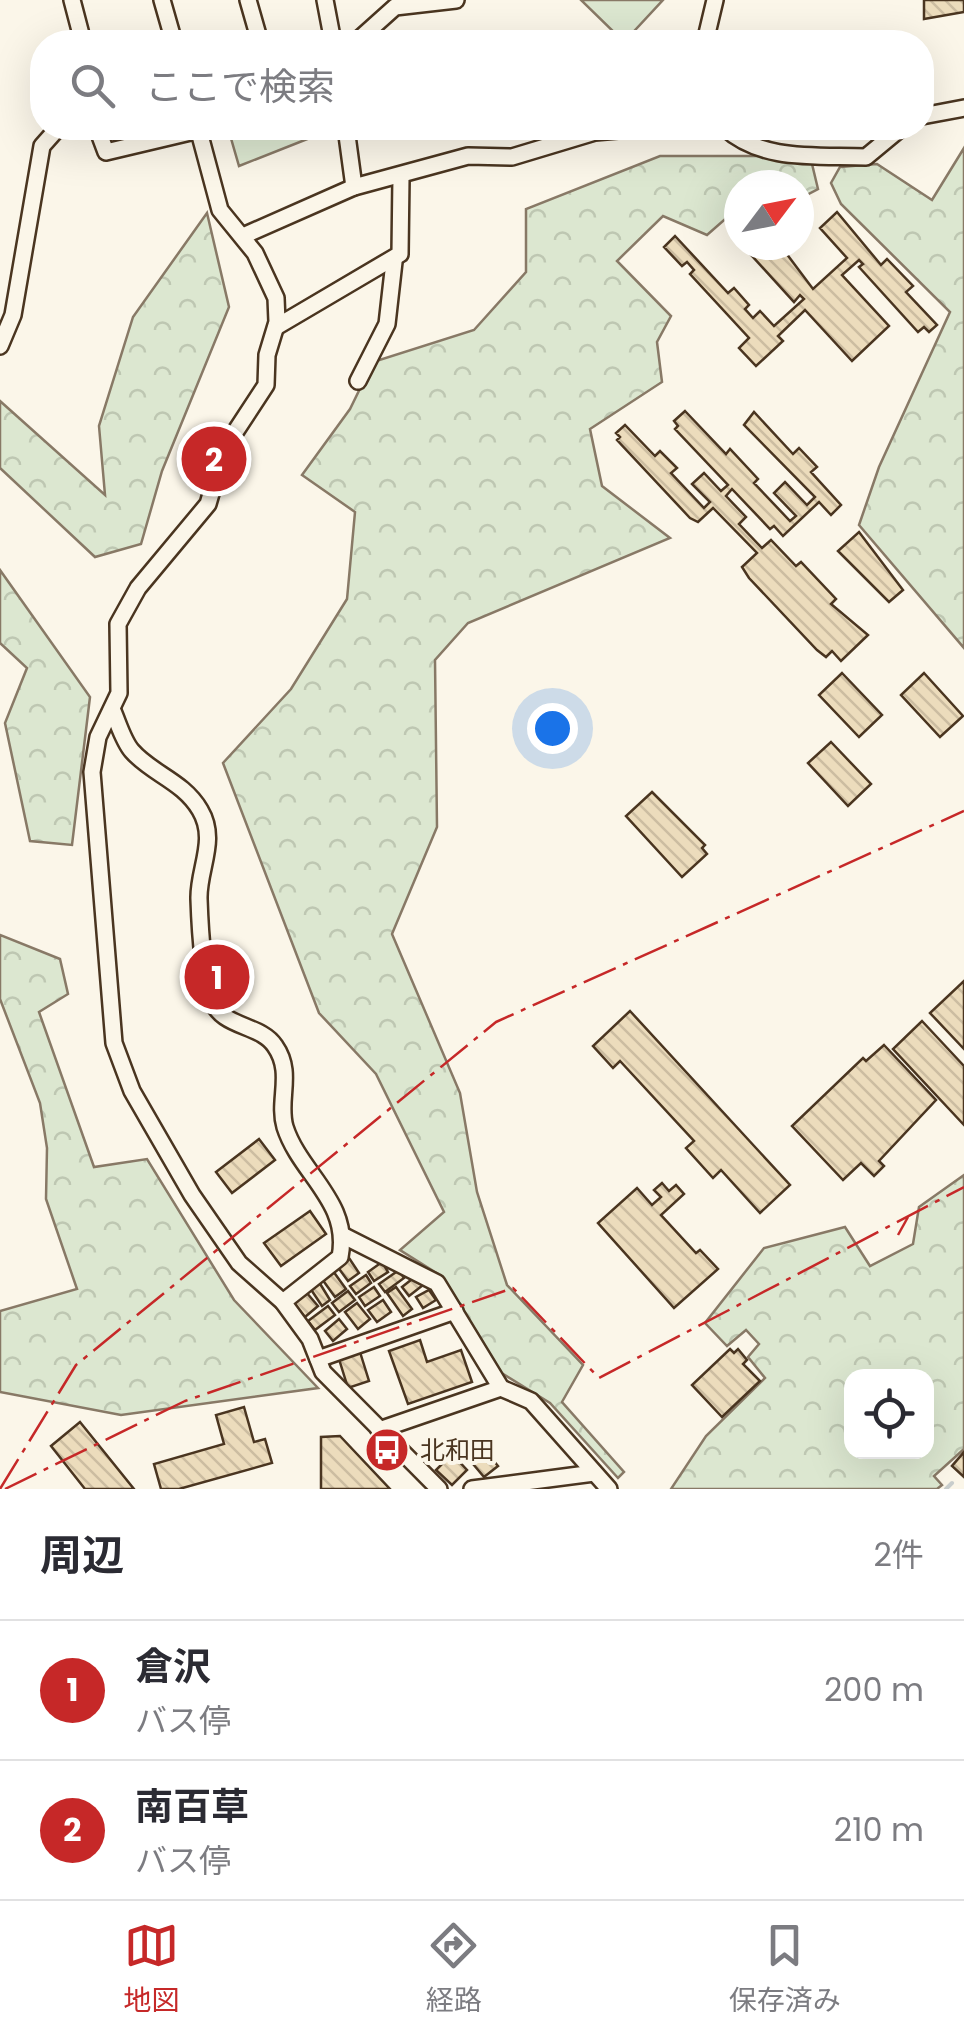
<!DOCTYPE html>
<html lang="ja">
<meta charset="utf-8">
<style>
:root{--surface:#fff;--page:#f2f2f3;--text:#2b2b33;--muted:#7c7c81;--line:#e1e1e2;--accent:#c62828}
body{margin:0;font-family:Poppins,"Noto Sans JP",sans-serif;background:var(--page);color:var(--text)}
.controls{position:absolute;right:30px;bottom:30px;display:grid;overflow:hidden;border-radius:20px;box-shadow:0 10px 40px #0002}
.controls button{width:90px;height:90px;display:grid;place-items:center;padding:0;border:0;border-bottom:2px solid var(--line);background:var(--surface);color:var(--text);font:50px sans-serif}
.compass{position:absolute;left:724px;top:170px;width:90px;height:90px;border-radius:50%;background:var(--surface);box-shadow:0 10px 40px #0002;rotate:58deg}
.you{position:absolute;left:552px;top:728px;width:35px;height:35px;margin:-25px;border:8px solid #fff;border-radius:50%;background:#1a73e8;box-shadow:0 0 0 15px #1a73e833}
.badge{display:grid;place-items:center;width:65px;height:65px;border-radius:50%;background:var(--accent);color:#fff;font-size:32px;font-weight:700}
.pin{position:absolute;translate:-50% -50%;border:5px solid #fff;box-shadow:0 2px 10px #0006}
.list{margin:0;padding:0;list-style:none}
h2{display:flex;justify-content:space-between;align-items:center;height:130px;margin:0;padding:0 40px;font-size:42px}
h2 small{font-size:32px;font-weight:400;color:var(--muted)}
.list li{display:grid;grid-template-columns:65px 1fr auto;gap:30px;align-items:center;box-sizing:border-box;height:140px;padding:0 40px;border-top:2px solid var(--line)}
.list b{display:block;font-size:38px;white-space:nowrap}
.list p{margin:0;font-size:32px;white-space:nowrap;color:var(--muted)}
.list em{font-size:32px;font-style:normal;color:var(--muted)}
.icon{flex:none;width:55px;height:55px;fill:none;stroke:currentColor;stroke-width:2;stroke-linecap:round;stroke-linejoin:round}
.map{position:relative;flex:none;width:964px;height:1489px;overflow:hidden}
.search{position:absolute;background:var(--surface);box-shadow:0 10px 40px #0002;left:30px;right:30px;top:30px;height:110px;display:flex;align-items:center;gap:25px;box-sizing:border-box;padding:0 35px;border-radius:40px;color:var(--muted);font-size:38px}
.sheet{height:410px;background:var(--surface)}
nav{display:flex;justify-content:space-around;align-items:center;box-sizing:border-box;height:140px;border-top:2px solid var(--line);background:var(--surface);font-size:28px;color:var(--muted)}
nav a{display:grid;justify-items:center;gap:5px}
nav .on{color:var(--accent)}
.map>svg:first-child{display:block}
</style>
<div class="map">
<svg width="964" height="1489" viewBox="0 0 964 1489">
<defs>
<pattern id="forest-crowns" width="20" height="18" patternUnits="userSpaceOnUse" patternTransform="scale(2.5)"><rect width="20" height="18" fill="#dce7d0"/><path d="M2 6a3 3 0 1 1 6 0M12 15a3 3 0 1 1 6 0" fill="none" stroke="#bec7b2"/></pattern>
<pattern id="building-back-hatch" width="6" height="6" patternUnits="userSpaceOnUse" patternTransform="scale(2.5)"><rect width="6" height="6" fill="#ecdcbc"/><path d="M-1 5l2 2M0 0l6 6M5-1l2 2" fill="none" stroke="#ccbda1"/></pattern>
</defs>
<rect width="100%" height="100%" fill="#fbf6e9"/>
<g fill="url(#forest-crowns)" stroke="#887966" stroke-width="2.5" fill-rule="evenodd">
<polygon points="964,148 964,648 859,525 879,467 950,312 841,204 831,183 840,167 877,164 932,200"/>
<polygon points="660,156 783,156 812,164 818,189 799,199 799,185 739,185 739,207 707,235 663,216 617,261 671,316 657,342 662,382 590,429 602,486 670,538 468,623 435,660 437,827 392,934 460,1093 477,1192 507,1285 583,1365 562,1402 624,1472 618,1478 550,1403 500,1372 438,1274 400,1250 444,1212 376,1074 319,1013 223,763 291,689 347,599 355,512 302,475 350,409 373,362 474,330 526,272 526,209"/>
<polygon points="207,213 229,307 162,471 141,544 95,557 0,468 0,401 105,495 99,426 133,317"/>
<polygon points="0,570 90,697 72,845 30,841 5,723 27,668 0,643"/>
<polygon points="0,935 60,959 68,994 39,1012 94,1167 147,1159 234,1300 318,1388 121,1415 0,1392 0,1311 77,1289 46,1199 47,1148 40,1103 0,999"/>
<path d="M964,1175V1449L934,1476L942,1485L937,1489H671L706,1436L765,1378L748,1357L759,1344L746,1330L727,1346L705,1323L764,1248L845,1227L870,1266L913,1244L919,1207ZM852,1376H926V1452H852Z"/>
</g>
<g fill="#dce7d0" stroke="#887966" stroke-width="2.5">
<polygon points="581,0 663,0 624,42"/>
<polygon points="228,128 323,128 325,132 239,166"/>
</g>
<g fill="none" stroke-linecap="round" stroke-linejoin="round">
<polyline stroke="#c9cecd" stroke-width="4" points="946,1489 952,1483"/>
</g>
<g fill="url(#building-back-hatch)" stroke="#4a3520" stroke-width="2.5">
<polygon points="924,0 964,0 964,12 924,19"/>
<polygon points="837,212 881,265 887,259 913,286 906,292 937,325 929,332 924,327 918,332 859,267 863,264 859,260 842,275 889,326 852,361 805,310 778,336 783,341 756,366 739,348 749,338 690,274 694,270 687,262 682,266 664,247 675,236 728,293 734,288 749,305 745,309 753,318 760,311 774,326 804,299 800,295 794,302 742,245 780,245 813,289 847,258 820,228"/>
<polygon points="685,411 726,454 730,449 758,479 754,483 790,521 796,516 774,493 785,482 807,505 815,497 744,425 754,412 793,454 799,448 817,467 811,472 841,505 831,515 819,502 783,536 774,526 770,529 732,489 726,496 746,517 739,524 762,548 771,540 796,566 801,562 836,599 831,604 868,635 841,661 832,651 826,657 817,650 749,578 742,567 757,553 713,508 698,522 690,518 617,440 620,437 616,433 625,425 655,456 660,451 677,468 671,473 704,508 710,502 692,484 704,473 721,491 728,485 675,429 678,426 674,421"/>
<polygon points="859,532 903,590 889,602 838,551"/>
<polygon points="842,673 882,715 859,737 819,695"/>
<polygon points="924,673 963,716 940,737 901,695"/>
<polygon points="831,742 871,784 848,806 808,763"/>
<polygon points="652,792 705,845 702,848 707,854 682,877 626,816"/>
<polygon points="964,981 964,1049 930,1013"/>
<polygon points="630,1011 790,1185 760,1213 721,1170 713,1178 686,1148 694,1141 620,1061 613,1068 593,1046"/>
<polygon points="922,1021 964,1066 964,1125 893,1049"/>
<polygon points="884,1045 936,1100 879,1161 884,1166 874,1176 861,1163 843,1180 792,1126 863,1058 866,1061"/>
<polygon points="259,1139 275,1160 232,1193 216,1172"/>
<polygon points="662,1183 669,1191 676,1185 684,1194 661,1215 696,1253 700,1250 718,1269 674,1308 598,1223 637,1188 652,1205 661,1197 654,1190"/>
<polygon points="310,1211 326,1234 281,1266 264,1243"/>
<polygon points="349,1258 359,1273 348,1281 337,1266"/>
<polygon points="382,1262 388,1272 374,1281 368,1272"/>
<polygon points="399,1270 404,1278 385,1292 379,1284"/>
<polygon points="333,1271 346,1289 335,1297 322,1279"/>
<polygon points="366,1275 371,1283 356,1294 350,1286"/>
<polygon points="416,1276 423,1285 409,1296 402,1287"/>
<polygon points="319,1282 330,1300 322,1306 310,1288"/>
<polygon points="374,1287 380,1296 365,1306 359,1297"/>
<polygon points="396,1287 412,1309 403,1316 387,1293"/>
<polygon points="429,1290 436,1300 423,1308 416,1297"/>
<polygon points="348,1291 355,1300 339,1312 332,1303"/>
<polygon points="306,1292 318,1306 305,1317 293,1303"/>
<polygon points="383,1300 391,1312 377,1322 368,1310"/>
<polygon points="357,1303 370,1319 358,1329 345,1312"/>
<polygon points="328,1306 335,1315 315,1330 308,1321"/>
<polygon points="339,1319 347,1329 333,1341 325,1331"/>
<polygon points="420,1340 427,1362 461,1350 472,1382 408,1404 389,1351"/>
<polygon points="730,1349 734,1353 738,1349 747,1360 743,1364 760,1381 722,1417 692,1385"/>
<polygon points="360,1352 369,1381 348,1388 339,1359"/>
<polygon points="244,1407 254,1442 265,1439 272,1463 179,1489 161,1489 154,1464 224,1444 216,1415"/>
<polygon points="80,1422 134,1489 85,1489 51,1446"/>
<polygon points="340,1436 390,1489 321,1489 321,1437"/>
<polygon points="482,1447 498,1466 484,1477 468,1458"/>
<polygon points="964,1452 964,1477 952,1466"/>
<polygon points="452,1454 467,1470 452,1485 436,1470"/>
</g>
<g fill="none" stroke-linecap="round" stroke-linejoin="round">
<defs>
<g id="minor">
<polyline points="72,0 83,42"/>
<polyline points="162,0 174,42"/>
<polyline points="248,0 260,42"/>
<polyline points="325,0 333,42"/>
<polyline points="356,42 395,7 456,0"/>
<polyline points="705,42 715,0"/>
<polyline points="922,116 964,108"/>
<polyline points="97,128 106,152 199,130"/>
<polyline points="198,128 220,210 255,253 276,298 277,322 267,355 266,385 224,449 208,504 138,588 118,624 119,693 98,737 92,772 114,1043 132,1091 192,1195 239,1263 283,1302 310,1339 323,1372 439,1489"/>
<polyline points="346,128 354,187"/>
<path d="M725,128C762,162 818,155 866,157L901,128"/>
<polyline points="243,236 354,187 468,156 512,157 595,132 641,128"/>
<polyline points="276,327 400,254 401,177"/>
<polyline points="0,346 13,315 42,146 58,128"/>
<polyline points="358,381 387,324 394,262"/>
<path d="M112,709C118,722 123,741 132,751C152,774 183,781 200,810C218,840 198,869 199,899C200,929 202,970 211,998C221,1029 260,1023 275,1046C294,1073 277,1100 285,1127C300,1174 351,1202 340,1257L283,1302"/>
<polyline points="344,1236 437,1283 501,1388 531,1401 609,1489"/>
<polyline points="318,1359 455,1311"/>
<polyline points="379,1430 501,1388"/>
<polyline points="472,1489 594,1473"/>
</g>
</defs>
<use href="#minor" stroke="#4a3520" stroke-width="20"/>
<use href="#minor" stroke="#fbf6e9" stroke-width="15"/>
<g stroke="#c62828" stroke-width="2.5" stroke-dasharray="35 8 5 8" stroke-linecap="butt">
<polyline points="898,1235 908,1217"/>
<polyline points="0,1489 76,1365 496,1022 964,811"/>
<polyline points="5,1489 185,1401 513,1288 599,1378 964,1187"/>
</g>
</g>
<defs>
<symbol id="bus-disc" viewBox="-11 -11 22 22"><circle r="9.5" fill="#c62828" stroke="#fbf6e9"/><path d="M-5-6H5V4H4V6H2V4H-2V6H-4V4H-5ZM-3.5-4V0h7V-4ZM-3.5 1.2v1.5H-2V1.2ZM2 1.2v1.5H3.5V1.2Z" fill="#fff"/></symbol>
</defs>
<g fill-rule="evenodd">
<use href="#bus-disc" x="362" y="1425" width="50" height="50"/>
</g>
<g text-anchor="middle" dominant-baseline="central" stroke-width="8" stroke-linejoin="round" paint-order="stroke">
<g font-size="25" fill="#4a3520" stroke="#fbf6e9" text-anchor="start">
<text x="420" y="1450">北和田</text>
</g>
</g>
</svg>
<div class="controls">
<button><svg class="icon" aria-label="locate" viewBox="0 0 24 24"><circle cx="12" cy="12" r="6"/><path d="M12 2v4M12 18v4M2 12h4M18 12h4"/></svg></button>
</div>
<svg class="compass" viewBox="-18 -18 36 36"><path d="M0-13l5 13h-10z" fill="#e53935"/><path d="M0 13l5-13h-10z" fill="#7c7c81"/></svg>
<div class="you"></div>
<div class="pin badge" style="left:217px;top:977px">1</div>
<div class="pin badge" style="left:214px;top:459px">2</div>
<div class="search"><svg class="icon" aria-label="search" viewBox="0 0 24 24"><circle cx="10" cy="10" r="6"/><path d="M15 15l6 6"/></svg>ここで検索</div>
</div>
<section class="sheet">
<h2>周辺<small>2件</small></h2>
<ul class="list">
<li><span class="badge">1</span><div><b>倉沢</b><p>バス停</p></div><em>200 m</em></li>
<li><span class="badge">2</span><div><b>南百草</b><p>バス停</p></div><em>210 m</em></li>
</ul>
</section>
<nav>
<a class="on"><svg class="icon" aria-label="map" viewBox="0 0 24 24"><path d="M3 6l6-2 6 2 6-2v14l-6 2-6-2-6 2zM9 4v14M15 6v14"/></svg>地図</a>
<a><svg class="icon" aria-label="directions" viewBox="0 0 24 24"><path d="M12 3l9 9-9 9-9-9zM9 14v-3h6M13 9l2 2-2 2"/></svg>経路</a>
<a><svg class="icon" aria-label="saved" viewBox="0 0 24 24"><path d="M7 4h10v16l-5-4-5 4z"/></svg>保存済み</a>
</nav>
